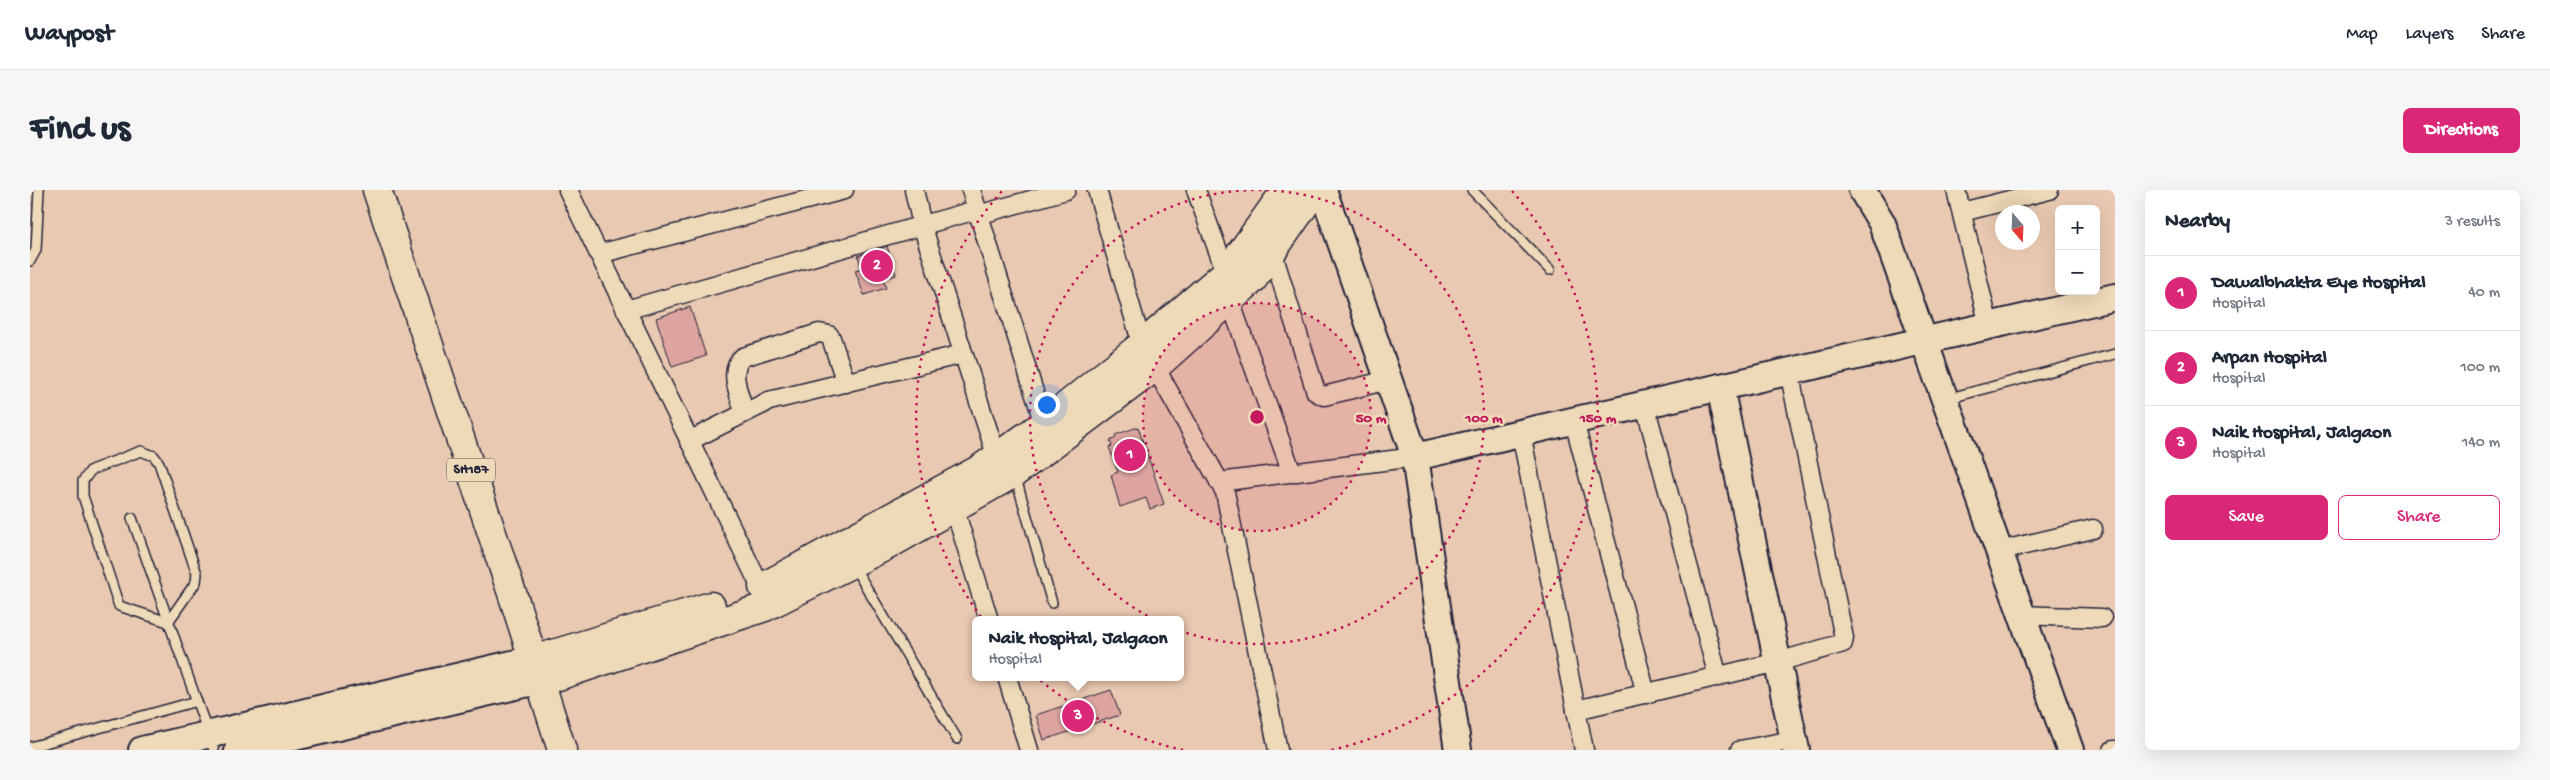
<!DOCTYPE html>
<meta charset="utf-8">
<style>
:root{--surface:#fff;--page:#f6f6f7;--text:#1f2937;--muted:#747a83;--line:#e0e1e3;--accent:#db2777}
body{margin:0;font-family:"Gochi Hand",sans-serif;background:var(--page);color:var(--text)}
.controls{position:absolute;right:15px;top:15px;display:grid;overflow:hidden;border-radius:8px;box-shadow:0 5px 20px #0002}
.controls button{width:45px;height:45px;display:grid;place-items:center;padding:0;border:0;border-bottom:1px solid var(--line);background:var(--surface);color:var(--text);font:25px sans-serif}
.compass{position:absolute;left:1965px;top:15px;width:45px;height:45px;border-radius:50%;background:var(--surface);box-shadow:0 5px 20px #0002;rotate:161deg}
.you{position:absolute;left:1016px;top:214px;width:18px;height:18px;margin:-12px;border:4px solid #fff;border-radius:50%;background:#1a73e8;box-shadow:0 0 0 8px #1a73e833}
.badge{display:grid;place-items:center;width:32px;height:32px;border-radius:50%;background:var(--accent);color:#fff;font-size:16px;font-weight:700}
.pin{position:absolute;translate:-50% -50%;border:2px solid #fff;box-shadow:0 1px 5px #0006}
.popup{position:absolute;left:942px;top:426px;width:212px;height:65px;box-sizing:border-box;display:grid;place-content:center;border-radius:8px;background:var(--surface);filter:drop-shadow(0 1px 4px #0005);font-size:16px;white-space:nowrap;color:var(--muted)}
.popup b{font-size:19px;color:var(--text)}
.popup::after{content:'';position:absolute;left:50%;top:100%;margin-left:-10px;border:10px solid transparent;border-top-color:var(--surface)}
.list{margin:0;padding:0;list-style:none}
h2{display:flex;justify-content:space-between;align-items:center;height:65px;margin:0;padding:0 20px;font-size:21px}
h2 small{font-size:16px;font-weight:400;color:var(--muted)}
.list li{display:grid;grid-template-columns:32px 1fr auto;gap:15px;align-items:center;box-sizing:border-box;height:75px;padding:0 20px;border-top:1px solid var(--line)}
.list b{display:block;font-size:19px;white-space:nowrap}
.list p{margin:0;font-size:16px;white-space:nowrap;color:var(--muted)}
.list em{font-size:16px;font-style:normal;color:var(--muted)}
.actions{display:flex;gap:10px;padding:15px 20px}
.actions a{flex:1;padding:11px 0;border:1px solid var(--accent);border-radius:8px;text-align:center;font-size:18px;color:var(--accent)}
.actions .main{background:var(--accent);color:#fff}
.map{position:relative;flex:none;width:2085px;height:560px;overflow:hidden;border-radius:8px}
header{display:flex;align-items:center;gap:30px;box-sizing:border-box;height:70px;padding:0 25px;background:var(--surface);border-bottom:1px solid var(--line)}
header strong{font-size:24px}
nav{display:flex;gap:28px;margin-inline-start:auto;font-size:18px}
.intro{display:flex;align-items:center;justify-content:space-between;box-sizing:border-box;height:120px;padding:0 30px}
h1{margin:0;font-size:35px}
.button{padding:12px 22px;border-radius:8px;background:var(--accent);color:#fff;font-size:18px;font-weight:700}
main{display:flex;gap:30px;padding:0 30px}
aside{flex:1;background:var(--surface);border-radius:8px;box-shadow:0 5px 20px #0002}
.map>svg:first-child{display:block}
</style>
<header>
<strong>Waypost</strong>
<nav><a>Map</a><a>Layers</a><a>Share</a></nav>
</header>
<div class="intro"><h1>Find us</h1><a class="button">Directions</a></div>
<main>
<div class="map">
<svg width="2085" height="560" viewBox="0 0 2085 560">
<rect width="100%" height="100%" fill="#e9c9b1"/>
<filter id="ink" filterUnits="userSpaceOnUse"><feTurbulence type="fractalNoise" baseFrequency=".02" numOctaves="2"/><feDisplacementMap in="SourceGraphic" scale="10" xChannelSelector="R" yChannelSelector="G"/><feConvolveMatrix kernelMatrix="1 2 1 2 8 2 1 2 1" color-interpolation-filters="sRGB"/></filter>
<g filter="url(#ink)">
<g fill="#dea4a0" stroke="#22223b">
<polygon points="857,56 866,85 853,89 856,98 834,105 825,80 832,78 828,66"/>
<polygon points="660,117 676,166 642,177 626,128"/>
<polygon points="1108,237 1134,314 1120,319 1116,308 1090,317 1081,285 1088,282 1079,257 1082,256 1080,251 1086,248 1085,245"/>
<polygon points="1081,500 1090,525 1014,550 1006,525"/>
</g>
<g fill="none" stroke-linecap="round" stroke-linejoin="round">
<defs>
<g id="lane">
<polyline points="1442,0 1520,80"/>
<polyline points="0,71 6,60 9,0"/>
<polyline points="1916,209 2085,164"/>
<polygon points="111,261 124,266 129,273 167,384 166,392 138,432 89,416 53,306 53,291 61,280"/>
<polyline points="985,285 1022,413"/>
<polyline points="102,328 184,560"/>
<polyline points="823,375 927,549"/>
<polyline points="0,557 167,511"/>
</g>
<g id="street">
<polyline points="538,0 731,398"/>
<polyline points="884,0 892,35 967,268"/>
<polyline points="941,0 1014,234"/>
<polyline points="1067,0 1112,155"/>
<polyline points="1166,0 1196,83"/>
<polyline points="1926,0 1959,136"/>
<polyline points="1932,22 2019,0"/>
<polyline points="948,25 1036,0"/>
<polyline points="1242,61 1286,202 1294,206 1358,190"/>
<polyline points="569,64 814,0"/>
<polyline points="1200,111 1262,283"/>
<polyline points="596,120 946,20"/>
<polyline points="1125,177 1195,302 1248,560"/>
<polyline points="1615,215 1688,487"/>
<path d="M714,222C710,205 697,180 713,167L789,143L799,145L801,148L816,193"/>
<polyline points="1544,231 1616,504"/>
<polyline points="1491,243 1554,560"/>
<polyline points="659,251 739,211 933,164"/>
<polyline points="1189,292 1385,267"/>
<polyline points="924,317 959,430"/>
<polyline points="1969,361 2063,339"/>
<polyline points="1992,425 2072,428"/>
<polyline points="977,487 999,560"/>
<polyline points="1546,520 1748,472 1813,453 1814,448 1759,181"/>
<polyline points="1710,560 1764,550"/>
<polyline points="2083,560 2085,560"/>
</g>
<g id="secondary">
<polyline points="1293,0 1385,267 1428,560"/>
<polyline points="1832,0 1852,33 2040,560"/>
<polyline points="1690,197 1766,560"/>
<polyline points="1385,267 2085,107"/>
<polyline points="112,560 517,466"/>
<polyline points="208,560 525,487"/>
</g>
<g id="primary">
<polyline points="347,0 485,412 532,560"/>
<polyline points="733,397 950,279 1014,234 1112,155 1198,81 1256,0"/>
<polyline points="517,466 681,416"/>
<polyline points="525,487 735,417 856,356 984,283 1125,177 1223,89 1285,0"/>
</g>
</defs>
<use href="#lane" stroke="#22223b" stroke-width="12"/>
<use href="#street" stroke="#22223b" stroke-width="21"/>
<use href="#secondary" stroke="#22223b" stroke-width="30"/>
<use href="#primary" stroke="#22223b" stroke-width="31"/>
<use href="#lane" stroke="#eed9b8" stroke-width="9"/>
<use href="#street" stroke="#eed9b8" stroke-width="18"/>
<use href="#secondary" stroke="#eed9b8" stroke-width="26"/>
<use href="#primary" stroke="#eed9b8" stroke-width="28"/>
</g>
</g>
<circle cx="1227" cy="227" r="114" fill="#c2185b" fill-opacity=".12"/>
<g fill="none" stroke="#c2185b" stroke-width="2.5" stroke-dasharray="2.5 5">
<circle cx="1227" cy="227" r="114"/>
<path d="M1229 0A227 227 0 1 1 1225 0"/>
<path d="M1153 560A341 341 0 0 1 972 1M1482 1A341 341 0 0 1 1301 560"/>
</g>
<g text-anchor="middle" dominant-baseline="central" stroke-width="5" stroke-linejoin="round" paint-order="stroke">
<rect fill="#eed9b8" stroke="#5f5960" stroke-width="1" x="417" y="268.5" width="48" height="23" rx="4"/>
<g font-size="14" font-weight="bold" fill="#22223b">
<text x="441" y="280">SH187</text>
</g>
</g>
<circle cx="1227" cy="227" r="8" fill="#c2185b" stroke="#eed9b8" stroke-width="2.5"/>
<g font-size="15" text-anchor="middle" font-weight="bold" fill="#c2185b" stroke="#eed9b8" stroke-width="5" stroke-linejoin="round" paint-order="stroke">
<text x="1341" y="232">50 m</text>
<text x="1454" y="232">100 m</text>
<text x="1568" y="232">150 m</text>
</g>
</svg>
<div class="controls">
<button>+</button>
<button>−</button>
</div>
<svg class="compass" viewBox="-18 -18 36 36"><path d="M0-13l5 13h-10z" fill="#e53935"/><path d="M0 13l5-13h-10z" fill="#747a83"/></svg>
<div class="you"></div>
<div class="pin badge" style="left:1100px;top:265px">1</div>
<div class="pin badge" style="left:847px;top:76px">2</div>
<div class="pin badge" style="left:1048px;top:526px">3</div>
<div class="popup"><b>Naik Hospital, Jalgaon</b>Hospital</div>
</div>
<aside>
<h2>Nearby<small>3 results</small></h2>
<ul class="list">
<li><span class="badge">1</span><div><b>Dawalbhakta Eye Hospital</b><p>Hospital</p></div><em>40 m</em></li>
<li><span class="badge">2</span><div><b>Arpan Hospital</b><p>Hospital</p></div><em>100 m</em></li>
<li><span class="badge">3</span><div><b>Naik Hospital, Jalgaon</b><p>Hospital</p></div><em>140 m</em></li>
</ul>
<div class="actions"><a class="main">Save</a><a>Share</a></div>
</aside>
</main>
